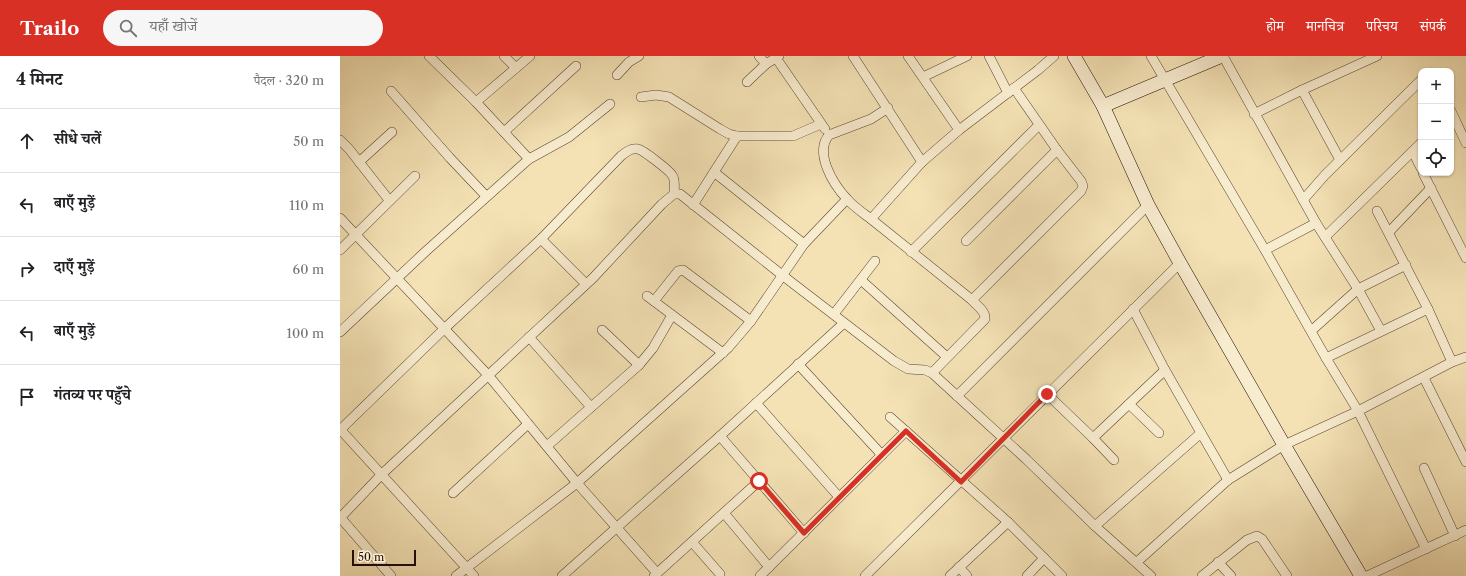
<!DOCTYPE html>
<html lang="hi">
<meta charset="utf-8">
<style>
:root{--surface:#fff;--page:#f6f6f6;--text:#202124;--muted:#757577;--line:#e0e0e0;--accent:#d93025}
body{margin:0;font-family:"Libre Caslon Text","Noto Serif Devanagari",serif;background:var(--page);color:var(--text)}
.controls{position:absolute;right:12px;top:12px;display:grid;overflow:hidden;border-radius:8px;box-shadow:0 1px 3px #0004}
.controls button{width:36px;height:36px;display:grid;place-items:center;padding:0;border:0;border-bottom:1px solid var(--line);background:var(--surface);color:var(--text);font:20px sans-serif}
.scale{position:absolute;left:12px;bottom:10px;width:64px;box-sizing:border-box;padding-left:4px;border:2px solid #281006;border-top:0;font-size:11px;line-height:14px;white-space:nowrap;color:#281006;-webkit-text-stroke:3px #f8eccf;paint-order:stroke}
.stop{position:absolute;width:12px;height:12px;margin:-9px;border:3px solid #d93025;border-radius:50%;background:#fff}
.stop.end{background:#d93025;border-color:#fff;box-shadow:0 1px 4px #0008}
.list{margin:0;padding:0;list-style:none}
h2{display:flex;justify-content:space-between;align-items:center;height:52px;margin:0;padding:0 16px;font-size:17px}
h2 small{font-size:13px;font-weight:400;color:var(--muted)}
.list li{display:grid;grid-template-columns:26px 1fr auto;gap:12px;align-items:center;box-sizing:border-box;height:64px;padding:0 16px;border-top:1px solid var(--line)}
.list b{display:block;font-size:15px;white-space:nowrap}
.list em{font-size:13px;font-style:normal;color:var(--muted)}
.icon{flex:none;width:22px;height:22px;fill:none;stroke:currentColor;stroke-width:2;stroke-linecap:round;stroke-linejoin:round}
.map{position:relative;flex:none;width:1126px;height:520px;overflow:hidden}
header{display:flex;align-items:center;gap:24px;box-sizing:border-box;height:56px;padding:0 20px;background:var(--accent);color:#fff}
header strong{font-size:19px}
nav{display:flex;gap:22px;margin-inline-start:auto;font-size:14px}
.search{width:280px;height:36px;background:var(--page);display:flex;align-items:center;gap:10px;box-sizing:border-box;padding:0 14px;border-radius:22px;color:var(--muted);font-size:15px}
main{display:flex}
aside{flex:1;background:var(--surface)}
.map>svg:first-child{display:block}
</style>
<header>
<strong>Trailo</strong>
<div class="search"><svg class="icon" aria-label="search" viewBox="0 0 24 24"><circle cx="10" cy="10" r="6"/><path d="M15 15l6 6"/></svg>यहाँ खोजें</div>
<nav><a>होम</a><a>मानचित्र</a><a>परिचय</a><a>संपर्क</a></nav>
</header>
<main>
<aside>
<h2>4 मिनट<small>पैदल · 320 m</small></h2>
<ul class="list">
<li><svg class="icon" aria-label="ahead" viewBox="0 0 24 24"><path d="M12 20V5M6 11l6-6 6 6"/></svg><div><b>सीधे चलें</b></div><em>50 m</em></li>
<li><svg class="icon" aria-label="left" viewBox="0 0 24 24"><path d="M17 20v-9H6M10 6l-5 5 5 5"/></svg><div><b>बाएँ मुड़ें</b></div><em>110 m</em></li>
<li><svg class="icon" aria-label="right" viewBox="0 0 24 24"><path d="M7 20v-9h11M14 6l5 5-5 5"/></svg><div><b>दाएँ मुड़ें</b></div><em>60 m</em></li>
<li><svg class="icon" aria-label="left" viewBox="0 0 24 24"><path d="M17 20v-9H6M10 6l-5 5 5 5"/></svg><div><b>बाएँ मुड़ें</b></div><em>100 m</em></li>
<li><svg class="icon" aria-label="arrive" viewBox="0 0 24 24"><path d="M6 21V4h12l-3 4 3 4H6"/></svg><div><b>गंतव्य पर पहुँचे</b></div></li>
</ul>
</aside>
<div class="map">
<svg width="1126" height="520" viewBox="0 0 1126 520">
<rect width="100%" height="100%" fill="#f4e2b5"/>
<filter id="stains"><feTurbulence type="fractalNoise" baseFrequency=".005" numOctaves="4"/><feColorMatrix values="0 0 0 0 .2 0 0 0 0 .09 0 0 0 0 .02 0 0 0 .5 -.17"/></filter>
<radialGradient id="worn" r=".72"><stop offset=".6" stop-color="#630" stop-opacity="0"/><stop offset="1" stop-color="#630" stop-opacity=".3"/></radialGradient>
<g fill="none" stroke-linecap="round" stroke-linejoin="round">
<defs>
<g id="street">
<polyline points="89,0 136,46 189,103"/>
<polyline points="164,0 176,12"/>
<polyline points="419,0 426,8"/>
<polyline points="513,0 582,106"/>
<polyline points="568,0 619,74"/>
<polyline points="649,0 668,37"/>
<polyline points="811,0 925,194 986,302 1018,355 1086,493"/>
<polyline points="883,0 976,167 1018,233 1041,275"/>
<polyline points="436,2 485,73"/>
<polyline points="277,19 289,6 299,0"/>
<polyline points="583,21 627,0"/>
<polyline points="407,26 426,8 439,0"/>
<polyline points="962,34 1000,104"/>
<polyline points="51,35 110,102 146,140"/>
<polyline points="301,41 316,39 329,41 380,73 389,78 397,80 453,80 481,68"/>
<polyline points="136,46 190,0"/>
<polyline points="1111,55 1126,87"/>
<polyline points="914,58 962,34 1037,0"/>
<polyline points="164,76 236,10"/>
<polyline points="0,84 9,93 49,144"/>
<polyline points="1073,96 1081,112"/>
<polyline points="19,106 52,76"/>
<polyline points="374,116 464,188"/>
<polyline points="1083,117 1126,202"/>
<polyline points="963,144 985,119 1081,24"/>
<polyline points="353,149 397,80"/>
<polyline points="1037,155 1088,253 1112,306"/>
<polyline points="0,162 148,319 237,427 317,517"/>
<path d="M531,163C523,157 514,151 507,143C493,128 474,97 489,79L531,63L548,52"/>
<polyline points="1049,176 1091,132"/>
<polyline points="985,181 1081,87"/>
<polyline points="201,183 246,228"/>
<polyline points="626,185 717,94"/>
<polyline points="0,194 75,120"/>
<polyline points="925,194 976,167"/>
<polyline points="571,196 699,69"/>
<polyline points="521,224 607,301"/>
<polyline points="307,240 383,297"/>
<polyline points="632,244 741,135 743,130 741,125 717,94 674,32"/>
<polyline points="314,245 338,215 343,214 411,265"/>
<polyline points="793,253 825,314 888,424"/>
<polyline points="494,258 535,205"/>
<polyline points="262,274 299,309"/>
<polyline points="971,275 1018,233 1066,209"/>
<polyline points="0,276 85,196 189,103 229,81 270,48"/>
<polyline points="189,281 251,351"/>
<polyline points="986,302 1088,253"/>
<polyline points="458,308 542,399"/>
<path d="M592,317L645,263C646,255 637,250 632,244L531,163L582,106L619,74L698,14L714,0"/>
<polyline points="1084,322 1126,406"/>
<polyline points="707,338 753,382 825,314"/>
<polyline points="617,340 808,149"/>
<polyline points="416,347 499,441"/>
<polyline points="789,348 819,377"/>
<polyline points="550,361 668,466 722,520"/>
<polyline points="0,373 134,520"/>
<path d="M0,374L104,273L201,183L281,100C286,96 291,92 298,93C303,94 329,114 332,119C336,124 334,132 334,138"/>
<polyline points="380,380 464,477"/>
<polyline points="753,382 774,404"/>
<polyline points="207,390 299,309 313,292 332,259"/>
<polyline points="1084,412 1115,480"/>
<polyline points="113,437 188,368"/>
<polyline points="384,457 429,511"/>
<polyline points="0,461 51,520"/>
<polyline points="0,462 42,418 253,222 322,148 334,138 340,138 442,219 554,305 568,313 585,314 592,317 686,403 755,470 811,520"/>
<polyline points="755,470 861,377"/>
<polyline points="352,486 380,518"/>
<polyline points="797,506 888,424 944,389 1018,355 1112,306 1126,301"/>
<polyline points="878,506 891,520"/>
<polyline points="619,511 627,520"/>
<polyline points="116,520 237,427 388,292 411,265 464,188 507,143"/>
<polyline points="222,520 380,380 504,267"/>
<polyline points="314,520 419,425"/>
<polyline points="420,520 566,375"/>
<polyline points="525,520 840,207"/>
<polyline points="610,520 668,466"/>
<polyline points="687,520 704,502"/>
<polyline points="862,520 907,484 917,480 922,483 947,520"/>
<polyline points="1027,520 1126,474"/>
</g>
<g id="secondary">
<polyline points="734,0 763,50 808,149 840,207 944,389 1021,520"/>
<polyline points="763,50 882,0"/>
</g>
</defs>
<use href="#street" stroke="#5b4432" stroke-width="10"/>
<use href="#secondary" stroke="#281006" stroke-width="14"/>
<use href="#street" stroke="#f8eccf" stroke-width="9"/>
<use href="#secondary" stroke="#f8eccf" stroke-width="13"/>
</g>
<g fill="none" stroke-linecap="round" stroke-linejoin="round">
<polyline stroke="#d93025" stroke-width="5" points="419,425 464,477 566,375 621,426 707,338"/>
</g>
<rect width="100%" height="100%" filter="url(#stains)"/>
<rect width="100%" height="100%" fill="url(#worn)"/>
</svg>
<div class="controls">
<button>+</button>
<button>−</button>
<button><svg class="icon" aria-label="locate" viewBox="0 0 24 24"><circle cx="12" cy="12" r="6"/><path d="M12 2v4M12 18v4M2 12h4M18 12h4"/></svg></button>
</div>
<div class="scale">50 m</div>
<div class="stop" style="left:419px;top:425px"></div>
<div class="stop end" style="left:707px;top:338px"></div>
</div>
</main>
